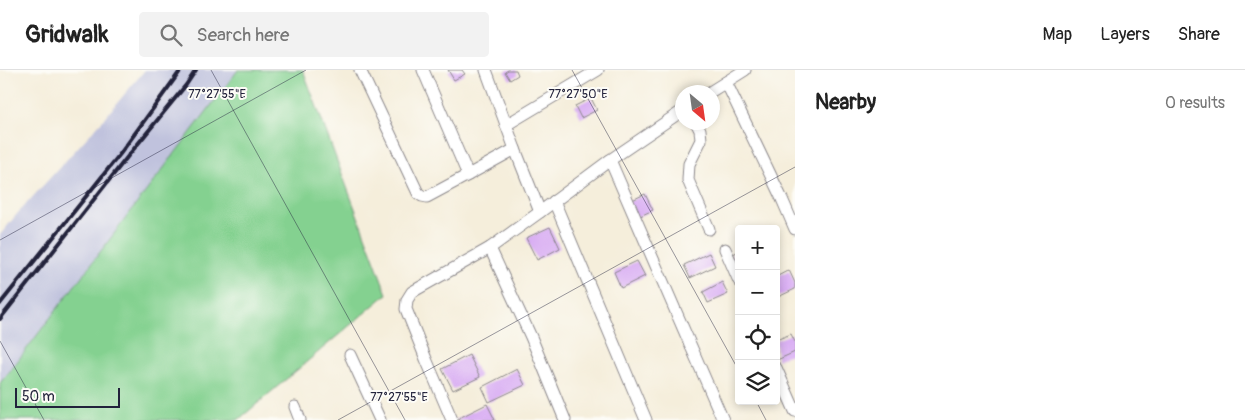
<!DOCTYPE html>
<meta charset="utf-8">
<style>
:root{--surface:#fff;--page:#f2f2f2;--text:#222;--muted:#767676;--line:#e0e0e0}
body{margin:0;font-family:Pangolin,sans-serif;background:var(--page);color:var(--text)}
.controls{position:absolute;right:15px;bottom:15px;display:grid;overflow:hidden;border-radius:5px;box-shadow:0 2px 8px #0003}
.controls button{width:45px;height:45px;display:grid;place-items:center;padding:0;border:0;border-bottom:1px solid var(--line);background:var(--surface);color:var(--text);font:25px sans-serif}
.compass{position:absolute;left:675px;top:15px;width:45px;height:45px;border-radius:50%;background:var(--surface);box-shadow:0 2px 8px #0003;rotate:151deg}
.scale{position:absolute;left:15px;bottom:12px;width:105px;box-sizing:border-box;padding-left:5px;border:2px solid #22223b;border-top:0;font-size:14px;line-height:18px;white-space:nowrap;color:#22223b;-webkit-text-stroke:4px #fdfcf7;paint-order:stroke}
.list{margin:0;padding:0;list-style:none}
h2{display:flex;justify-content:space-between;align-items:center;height:65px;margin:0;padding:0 20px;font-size:21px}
h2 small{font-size:16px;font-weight:400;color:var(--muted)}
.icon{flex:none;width:28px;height:28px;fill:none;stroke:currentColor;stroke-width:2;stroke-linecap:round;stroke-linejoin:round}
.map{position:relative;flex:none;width:795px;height:350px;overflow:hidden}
header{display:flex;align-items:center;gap:30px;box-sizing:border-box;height:70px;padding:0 25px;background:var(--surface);border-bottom:1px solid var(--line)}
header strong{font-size:24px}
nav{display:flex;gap:28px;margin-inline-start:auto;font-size:18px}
.search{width:350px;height:45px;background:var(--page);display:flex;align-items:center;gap:12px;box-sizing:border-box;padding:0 18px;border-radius:5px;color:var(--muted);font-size:19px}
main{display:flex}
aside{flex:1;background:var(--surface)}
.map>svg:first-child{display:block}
</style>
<header>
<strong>Gridwalk</strong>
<div class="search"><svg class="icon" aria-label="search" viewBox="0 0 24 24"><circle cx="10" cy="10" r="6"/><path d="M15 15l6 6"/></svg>Search here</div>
<nav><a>Map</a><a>Layers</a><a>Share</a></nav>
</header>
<main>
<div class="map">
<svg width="795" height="350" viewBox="0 0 795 350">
<rect width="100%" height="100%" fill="#fdfcf7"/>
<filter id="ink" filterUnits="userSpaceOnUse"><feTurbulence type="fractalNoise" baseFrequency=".02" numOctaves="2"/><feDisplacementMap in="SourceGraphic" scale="10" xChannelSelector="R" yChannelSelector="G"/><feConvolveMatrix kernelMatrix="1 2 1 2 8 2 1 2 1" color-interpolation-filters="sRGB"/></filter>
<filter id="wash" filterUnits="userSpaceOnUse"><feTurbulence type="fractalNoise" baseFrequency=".0096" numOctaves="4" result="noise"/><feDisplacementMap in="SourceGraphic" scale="20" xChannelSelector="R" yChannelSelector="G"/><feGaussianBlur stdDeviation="1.12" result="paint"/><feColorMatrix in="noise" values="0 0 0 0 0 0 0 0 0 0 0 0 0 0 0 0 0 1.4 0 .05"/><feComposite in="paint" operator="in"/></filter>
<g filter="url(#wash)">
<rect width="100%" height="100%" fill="#f5eedb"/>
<polygon fill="#c0c2dd" points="145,0 238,0 10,301 0,313 0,165 17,144 102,51"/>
<polygon fill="#84d190" stroke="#537a66" points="238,0 303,0 387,224 238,350 0,350 0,313 10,301"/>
<g id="blocks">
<g fill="#d8acf3">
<polygon points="448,0 462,0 465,4 454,10"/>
<polygon points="508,0 516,0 518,5 510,10 505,2"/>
<polygon points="591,28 597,40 581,48 575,36"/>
<polygon points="645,124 653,140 636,148 628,132"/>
<polygon points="550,157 560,178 537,190 526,168"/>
<polygon points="739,181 739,201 731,185"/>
<polygon points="709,183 715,196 690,208 684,195"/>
<polygon points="637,191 645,206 621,218 614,202"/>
<polygon points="789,200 795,213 795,219 778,227 776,224 776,207"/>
<polygon points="722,212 728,224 708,233 703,222"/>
<polygon points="791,264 795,272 795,282 777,290 776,270"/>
<polygon points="469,285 480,307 453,320 442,299"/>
<polygon points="517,299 525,315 489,332 482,317"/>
<polygon points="487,334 495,350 455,350"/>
</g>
</g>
</g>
<g filter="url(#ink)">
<use href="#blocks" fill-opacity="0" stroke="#8c888b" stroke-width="1"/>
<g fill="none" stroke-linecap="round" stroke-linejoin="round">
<defs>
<g id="minor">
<polyline points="360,0 418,123 422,126 427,127 468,105 515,79"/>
<polyline points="423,0 468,105"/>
<polyline points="486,0 515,79 540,142"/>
<polyline points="726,12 782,129 795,159"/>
<polyline points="710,22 745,0"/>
<polyline points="696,52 700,60 701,70 689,94 688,110 709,159"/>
<polyline points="506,55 598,0"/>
<polyline points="610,90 723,350"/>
<polyline points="554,131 646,350"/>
<polyline points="490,178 531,267 565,350"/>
<polyline points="725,179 739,211"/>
<polyline points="350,285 380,350"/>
<polyline points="776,298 795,341"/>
<polyline points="295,337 300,350"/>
<polyline points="452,350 426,289 406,239 407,230 412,222 490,178 540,142 610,90 682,41"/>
</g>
</defs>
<use href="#minor" stroke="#8c888b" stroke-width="13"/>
<use href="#minor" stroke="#fff" stroke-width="11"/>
<g stroke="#22223b" stroke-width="4">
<polyline points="0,234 120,84 181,0"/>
<polyline points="0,249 128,86 186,15 196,0"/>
</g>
</g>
</g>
<path fill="none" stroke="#22223b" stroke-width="1" stroke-opacity="0.45" d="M211,0L405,350M572,0L739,301M0,170L306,0M0,271L44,350M756,331L766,350M338,350L795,97"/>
<g font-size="12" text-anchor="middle" fill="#22223b" stroke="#fdfcf7" stroke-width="4" stroke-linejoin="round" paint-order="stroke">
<text x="217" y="28">77°27'55"E</text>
<text x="578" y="28">77°27'50"E</text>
<text x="399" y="331">77°27'55"E</text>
</g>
</svg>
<div class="controls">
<button>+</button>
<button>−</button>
<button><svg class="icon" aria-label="locate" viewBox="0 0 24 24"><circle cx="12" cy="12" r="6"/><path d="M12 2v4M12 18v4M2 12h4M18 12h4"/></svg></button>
<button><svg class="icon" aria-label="layers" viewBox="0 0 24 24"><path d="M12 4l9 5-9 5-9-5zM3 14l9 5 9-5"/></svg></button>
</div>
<svg class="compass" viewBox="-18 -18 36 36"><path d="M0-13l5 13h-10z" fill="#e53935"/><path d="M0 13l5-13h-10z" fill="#767676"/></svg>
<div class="scale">50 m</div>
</div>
<aside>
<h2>Nearby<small>0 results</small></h2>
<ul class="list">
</ul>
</aside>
</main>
